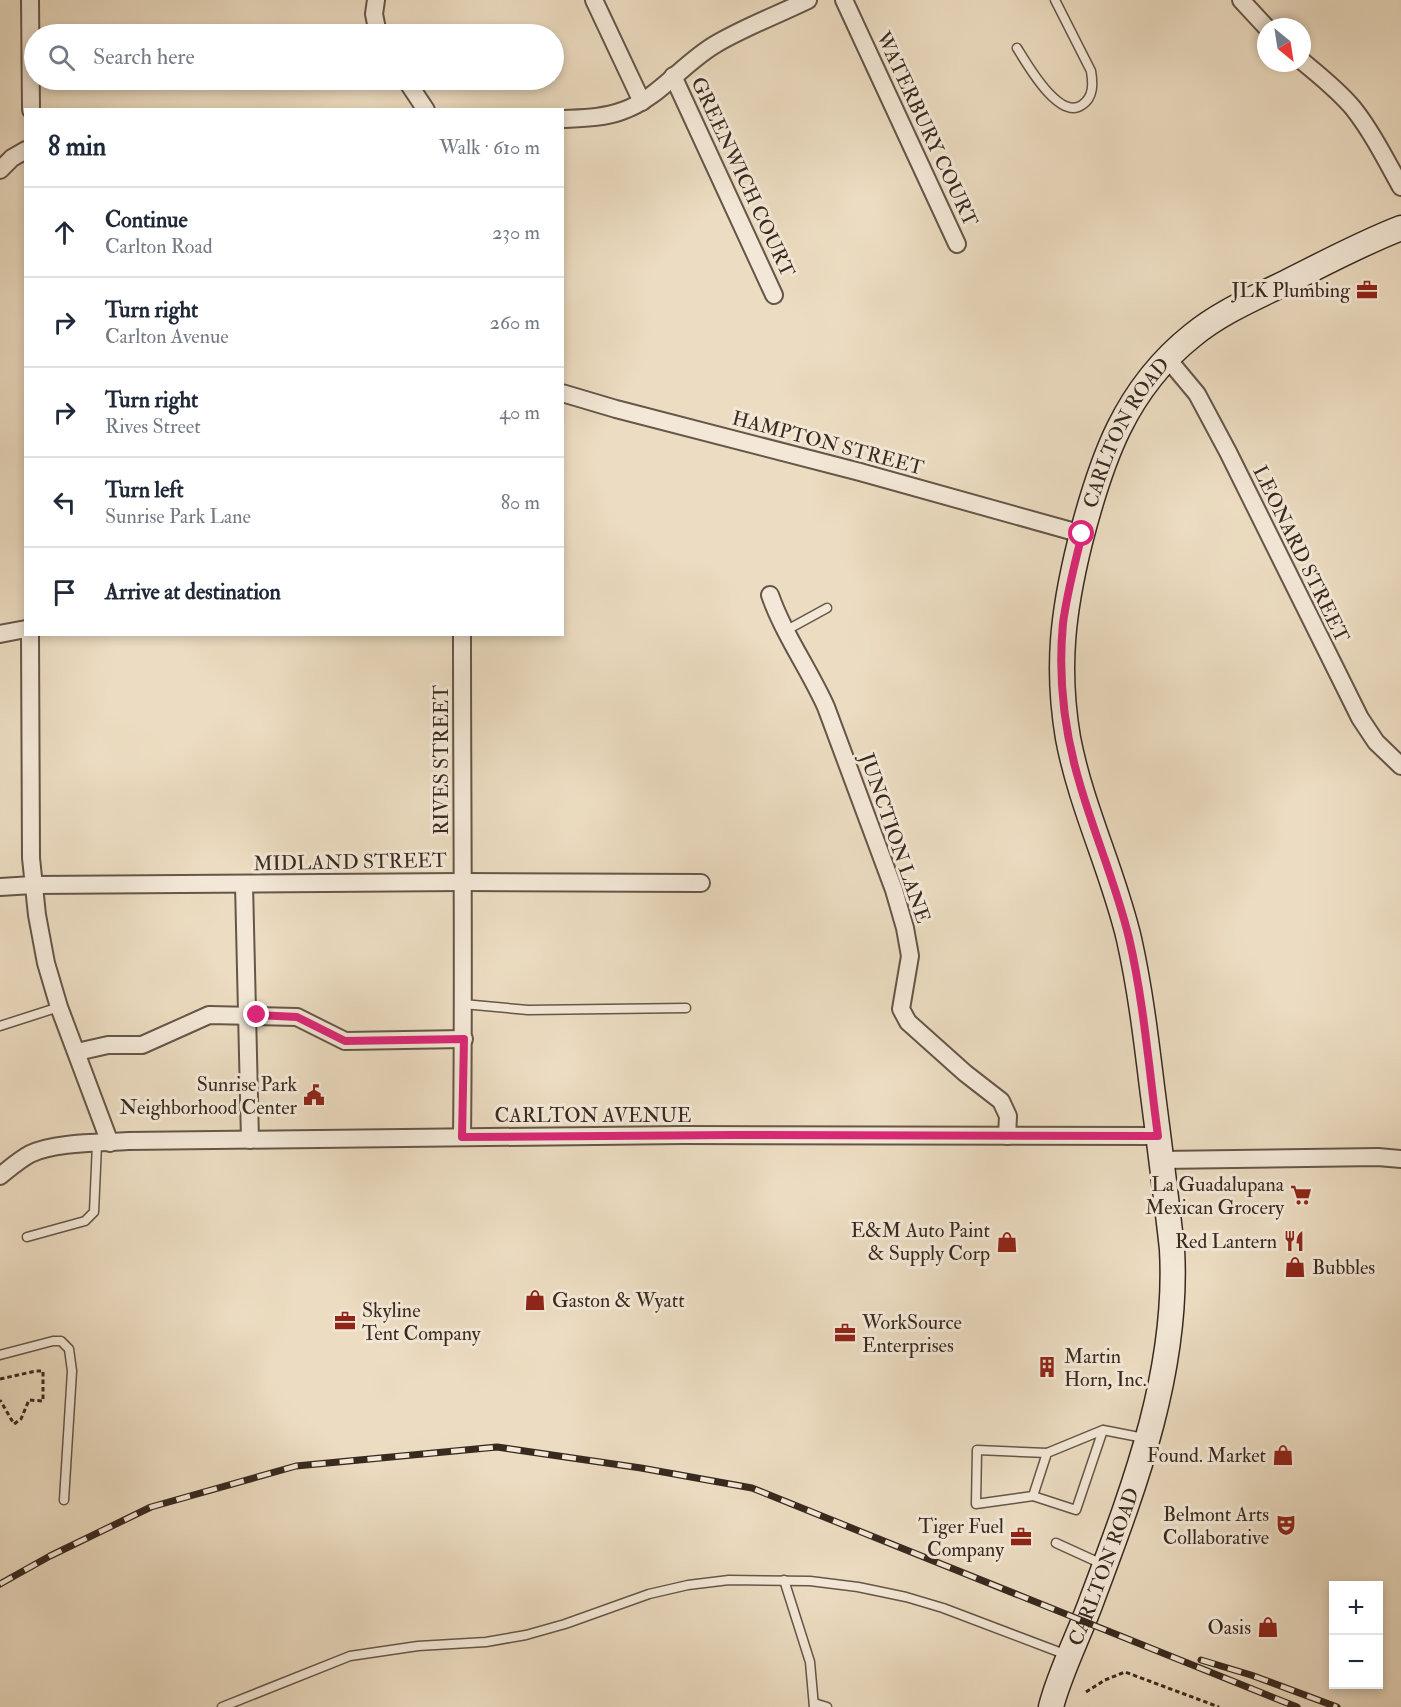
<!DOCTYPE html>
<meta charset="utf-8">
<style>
:root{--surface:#fff;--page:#f6f6f7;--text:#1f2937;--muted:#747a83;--line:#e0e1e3}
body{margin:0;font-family:"IM FELL Double Pica",serif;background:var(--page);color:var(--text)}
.controls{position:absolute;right:18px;bottom:18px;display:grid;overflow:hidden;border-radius:0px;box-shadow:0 3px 9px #0003}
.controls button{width:54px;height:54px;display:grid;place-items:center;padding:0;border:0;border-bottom:2px solid var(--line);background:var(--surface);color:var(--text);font:30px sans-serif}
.compass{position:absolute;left:1257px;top:18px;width:54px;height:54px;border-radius:50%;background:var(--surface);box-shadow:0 3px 9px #0003;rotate:150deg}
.stop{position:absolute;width:18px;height:18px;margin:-14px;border:4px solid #db2777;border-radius:50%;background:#fff}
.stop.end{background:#db2777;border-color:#fff;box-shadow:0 2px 6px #0008}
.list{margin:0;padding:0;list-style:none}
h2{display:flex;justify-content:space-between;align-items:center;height:78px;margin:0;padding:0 24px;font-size:26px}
h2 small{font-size:20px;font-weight:400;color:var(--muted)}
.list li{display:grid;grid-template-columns:39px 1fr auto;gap:18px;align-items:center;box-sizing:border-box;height:90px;padding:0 24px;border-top:2px solid var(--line)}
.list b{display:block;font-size:22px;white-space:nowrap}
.list p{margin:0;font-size:20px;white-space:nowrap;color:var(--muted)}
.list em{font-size:20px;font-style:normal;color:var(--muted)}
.icon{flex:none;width:33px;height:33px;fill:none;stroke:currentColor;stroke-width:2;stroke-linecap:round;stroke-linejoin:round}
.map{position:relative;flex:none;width:1401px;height:1707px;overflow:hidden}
.search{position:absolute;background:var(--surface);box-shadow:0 3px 9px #0003;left:24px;top:24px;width:540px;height:66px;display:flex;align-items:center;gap:15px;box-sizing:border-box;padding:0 21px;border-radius:33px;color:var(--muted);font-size:22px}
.panel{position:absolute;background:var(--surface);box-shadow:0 3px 9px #0003;left:24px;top:108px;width:540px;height:528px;border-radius:0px}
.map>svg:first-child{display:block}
</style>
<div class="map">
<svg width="1401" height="1707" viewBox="0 0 1401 1707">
<rect width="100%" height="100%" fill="#ecdcc1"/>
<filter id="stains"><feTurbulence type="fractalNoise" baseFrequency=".00333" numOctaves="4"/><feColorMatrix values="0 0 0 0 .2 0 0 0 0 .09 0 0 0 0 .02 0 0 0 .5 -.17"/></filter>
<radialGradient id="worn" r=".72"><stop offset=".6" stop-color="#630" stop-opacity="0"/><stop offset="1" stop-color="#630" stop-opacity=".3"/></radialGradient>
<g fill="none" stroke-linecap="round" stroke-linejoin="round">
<defs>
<g id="lane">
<path d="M1017,48C1027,64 1059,121 1082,105C1094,97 1093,83 1091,71L1055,0"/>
<polyline points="785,631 827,608"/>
<polyline points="463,1004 528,1010 686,1008"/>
<polyline points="0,1026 59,1007"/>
<polyline points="27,1237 85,1221 94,1212 97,1144"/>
<polyline points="0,1355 53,1341 61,1341 69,1349 72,1371 64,1500"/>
<polyline points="1103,1430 1076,1510 1033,1496 1047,1453 1103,1430 1144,1438"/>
<polyline points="1033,1496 976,1504 977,1450 1047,1453"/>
<polyline points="1056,1543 1102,1564"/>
<polyline points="784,1580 810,1662 814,1707"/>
<polyline points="814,1703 827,1707"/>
<polyline points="222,1707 350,1656 418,1646 486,1642 526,1635 565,1624 649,1594 688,1585 729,1580 810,1581 858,1587 906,1597 943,1608 1067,1655"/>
</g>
<g id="street">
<polyline points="30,0 31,110"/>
<polyline points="376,0 374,14 378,34"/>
<polyline points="594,0 642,102"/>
<polyline points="844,0 957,244"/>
<polyline points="1241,0 1266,27"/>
<path d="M1302,61C1320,76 1338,90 1353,108C1372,132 1386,160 1401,187"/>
<polyline points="673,76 774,295"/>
<polyline points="406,80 426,110"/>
<path d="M562,119C582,118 603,118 622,111C658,99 683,63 716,44C745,27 777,15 808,0"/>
<polyline points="0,170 12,158 26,150"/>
<polyline points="1167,358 1197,394 1228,452 1360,718 1376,742 1401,766"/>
<polyline points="562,393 616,409 860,472 1082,534"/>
<path d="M770,595C784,635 809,669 826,707L894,890L905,928L910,956L901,1009L908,1022L965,1073L1001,1101L1008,1116L1007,1136"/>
<polyline points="0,634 26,629"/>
<polyline points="30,634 31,858 37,915 46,963 59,1007 110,1143"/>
<path d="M462,634C462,802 464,970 462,1137"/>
<polyline points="244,884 250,1140"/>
<polyline points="0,887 33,885 462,882 701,883"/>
<polyline points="77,1052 108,1045 142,1045 209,1015 297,1017 345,1041 464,1039"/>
<polyline points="1161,1160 1378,1157 1401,1159"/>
<path d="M0,1176C10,1168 19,1160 30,1154C55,1142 101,1143 128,1141L683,1135L1158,1136"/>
</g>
<g id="secondary">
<path id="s1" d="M1051,1707C1059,1675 1078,1637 1090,1605C1133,1490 1179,1373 1172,1249C1166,1195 1159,1141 1152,1087C1146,1038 1140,988 1129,939C1113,871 1081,807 1068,738C1056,667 1063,611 1080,542C1101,460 1125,389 1193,335C1221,312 1255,298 1287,282C1325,263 1362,243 1401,228"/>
</g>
</defs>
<use href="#lane" stroke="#655648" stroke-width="11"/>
<use href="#street" stroke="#655648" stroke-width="20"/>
<use href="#secondary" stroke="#38291f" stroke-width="27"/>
<g stroke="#38291f" stroke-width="3" stroke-dasharray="4.5 3" stroke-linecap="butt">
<polyline points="0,1379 36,1371 43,1371 43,1401 29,1400 21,1419 14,1424 0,1400"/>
<polyline points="1086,1692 1105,1680 1125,1672 1219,1707"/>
</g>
<use href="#lane" stroke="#f3e8d7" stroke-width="8"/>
<use href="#street" stroke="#f3e8d7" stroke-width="16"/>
<use href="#secondary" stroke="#f3e8d7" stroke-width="24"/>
<defs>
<g id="rail">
<polyline points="0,1584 50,1556 151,1507 296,1466 497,1447 641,1468 752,1488 1297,1707"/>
<polyline points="1201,1660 1251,1675 1337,1707"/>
</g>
</defs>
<use href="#rail" stroke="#38291f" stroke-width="7"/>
<use href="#rail" stroke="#f3e8d7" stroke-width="4.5" stroke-dasharray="14" stroke-linecap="butt"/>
</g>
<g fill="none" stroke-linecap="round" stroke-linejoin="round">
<path stroke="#db2777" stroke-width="8" d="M257,1015L297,1017L345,1041L464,1039L462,1137L733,1135L1158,1136C1149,1070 1144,1003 1129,938C1116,884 1094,834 1079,781C1064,730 1058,676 1063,623C1067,593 1075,563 1082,534"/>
</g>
<defs>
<symbol id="office-bare" viewBox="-9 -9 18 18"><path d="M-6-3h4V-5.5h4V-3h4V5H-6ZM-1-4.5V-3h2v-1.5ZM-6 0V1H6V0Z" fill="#8f2418" stroke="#f3e8d7" stroke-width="2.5" paint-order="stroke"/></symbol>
<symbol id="civic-bare" viewBox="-9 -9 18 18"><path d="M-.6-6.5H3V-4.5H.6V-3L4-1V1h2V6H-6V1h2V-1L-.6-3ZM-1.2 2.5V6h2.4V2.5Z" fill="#8f2418" stroke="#f3e8d7" stroke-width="2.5" paint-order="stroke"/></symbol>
<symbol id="supermarket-bare" viewBox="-9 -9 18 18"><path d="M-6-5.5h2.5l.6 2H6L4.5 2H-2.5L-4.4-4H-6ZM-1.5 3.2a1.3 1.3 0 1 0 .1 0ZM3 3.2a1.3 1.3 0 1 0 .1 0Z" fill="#8f2418" stroke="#f3e8d7" stroke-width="2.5" paint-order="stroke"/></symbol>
<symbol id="restaurant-bare" viewBox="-9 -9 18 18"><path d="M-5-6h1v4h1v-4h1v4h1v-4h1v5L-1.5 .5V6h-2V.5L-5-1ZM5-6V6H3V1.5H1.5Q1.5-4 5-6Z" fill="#8f2418" stroke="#f3e8d7" stroke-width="2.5" paint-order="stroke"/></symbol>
<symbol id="shop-bare" viewBox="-9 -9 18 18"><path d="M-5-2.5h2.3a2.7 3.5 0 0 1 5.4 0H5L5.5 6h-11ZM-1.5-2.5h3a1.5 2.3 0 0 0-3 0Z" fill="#8f2418" stroke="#f3e8d7" stroke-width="2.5" paint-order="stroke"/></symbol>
<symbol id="building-bare" viewBox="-9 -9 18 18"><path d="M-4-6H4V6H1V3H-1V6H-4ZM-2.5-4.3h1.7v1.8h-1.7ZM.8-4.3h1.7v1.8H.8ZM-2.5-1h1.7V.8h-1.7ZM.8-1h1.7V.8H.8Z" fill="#8f2418" stroke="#f3e8d7" stroke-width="2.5" paint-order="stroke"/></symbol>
<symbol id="theatre-bare" viewBox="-9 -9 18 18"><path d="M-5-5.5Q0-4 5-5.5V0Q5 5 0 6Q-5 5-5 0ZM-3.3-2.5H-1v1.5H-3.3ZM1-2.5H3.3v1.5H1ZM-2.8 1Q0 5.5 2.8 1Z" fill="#8f2418" stroke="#f3e8d7" stroke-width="2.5" paint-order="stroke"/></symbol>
</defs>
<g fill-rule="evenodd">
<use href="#office-bare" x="1352" y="275" width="30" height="30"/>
<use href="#civic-bare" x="299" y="1080" width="30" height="30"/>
<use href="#supermarket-bare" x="1286" y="1180" width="30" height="30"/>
<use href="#restaurant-bare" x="1279" y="1226" width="30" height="30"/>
<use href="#shop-bare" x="992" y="1227" width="30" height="30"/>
<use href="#shop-bare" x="1280" y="1252" width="30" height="30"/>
<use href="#shop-bare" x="520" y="1285" width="30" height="30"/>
<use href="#office-bare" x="330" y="1306" width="30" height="30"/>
<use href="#office-bare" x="830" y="1318" width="30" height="30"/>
<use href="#building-bare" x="1032" y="1352" width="30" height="30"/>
<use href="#shop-bare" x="1268" y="1440" width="30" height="30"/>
<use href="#theatre-bare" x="1271" y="1510" width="30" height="30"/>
<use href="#office-bare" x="1006" y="1522" width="30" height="30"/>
<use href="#shop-bare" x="1253" y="1612" width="30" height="30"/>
</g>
<g text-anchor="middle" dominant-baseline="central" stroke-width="6" stroke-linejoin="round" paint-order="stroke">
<g font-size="20" fill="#38291f" stroke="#f3e8d7">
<text transform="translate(927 129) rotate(65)">WATERBURY COURT</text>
<text transform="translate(743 177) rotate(65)">GREENWICH COURT</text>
<text stroke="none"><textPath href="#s1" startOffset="1318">CARLTON ROAD</textPath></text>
<text transform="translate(828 443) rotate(15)">HAMPTON STREET</text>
<text transform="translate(1301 554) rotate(64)">LEONARD STREET</text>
<text transform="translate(441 760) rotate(-90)">RIVES STREET</text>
<text transform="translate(895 838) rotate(71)">JUNCTION LANE</text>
<text transform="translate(350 862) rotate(-1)">MIDLAND STREET</text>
<text x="593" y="1115">CARLTON AVENUE</text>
<text stroke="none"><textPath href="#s1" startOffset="150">CARLTON ROAD</textPath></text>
</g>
<g font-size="20" fill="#38291f" stroke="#f3e8d7" text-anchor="end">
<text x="1350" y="290">JLK Plumbing</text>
<text x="297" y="1084">Sunrise Park<tspan x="297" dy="23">Neighborhood Center</tspan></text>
<text x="1284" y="1184">La Guadalupana<tspan x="1284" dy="23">Mexican Grocery</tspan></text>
<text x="990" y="1230">E&amp;M Auto Paint<tspan x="990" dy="23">&amp; Supply Corp</tspan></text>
<text x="1277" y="1241">Red Lantern</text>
<text x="1312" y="1267" text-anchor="start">Bubbles</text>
<text x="552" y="1300" text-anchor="start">Gaston &amp; Wyatt</text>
<text x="362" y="1310" text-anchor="start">Skyline<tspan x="362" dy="23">Tent Company</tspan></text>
<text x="862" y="1322" text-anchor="start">WorkSource<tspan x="862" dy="23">Enterprises</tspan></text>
<text x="1064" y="1356" text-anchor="start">Martin<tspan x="1064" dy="23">Horn, Inc.</tspan></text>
<text x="1266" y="1455">Found. Market</text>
<text x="1269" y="1514">Belmont Arts<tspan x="1269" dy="23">Collaborative</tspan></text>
<text x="1004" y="1526">Tiger Fuel<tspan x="1004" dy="23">Company</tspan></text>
<text x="1251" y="1627">Oasis</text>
</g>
</g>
<rect width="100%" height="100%" filter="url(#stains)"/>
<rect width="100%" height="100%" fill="url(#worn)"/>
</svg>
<div class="controls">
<button>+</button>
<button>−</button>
</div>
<svg class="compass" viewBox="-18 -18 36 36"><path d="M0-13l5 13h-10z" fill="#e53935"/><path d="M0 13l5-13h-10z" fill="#747a83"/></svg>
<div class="stop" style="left:1082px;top:534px"></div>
<div class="stop end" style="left:257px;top:1015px"></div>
<div class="search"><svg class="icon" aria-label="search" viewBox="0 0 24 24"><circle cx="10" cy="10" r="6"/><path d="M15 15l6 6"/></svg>Search here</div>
<section class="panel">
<h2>8 min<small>Walk · 610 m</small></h2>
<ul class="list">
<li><svg class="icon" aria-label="ahead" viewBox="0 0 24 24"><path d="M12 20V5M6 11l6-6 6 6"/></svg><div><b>Continue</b><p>Carlton Road</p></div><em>230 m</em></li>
<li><svg class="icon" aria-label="right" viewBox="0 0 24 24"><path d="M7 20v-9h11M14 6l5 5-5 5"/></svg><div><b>Turn right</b><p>Carlton Avenue</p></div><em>260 m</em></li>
<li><svg class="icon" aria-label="right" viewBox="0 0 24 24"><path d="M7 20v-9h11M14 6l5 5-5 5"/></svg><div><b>Turn right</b><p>Rives Street</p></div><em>40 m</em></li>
<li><svg class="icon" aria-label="left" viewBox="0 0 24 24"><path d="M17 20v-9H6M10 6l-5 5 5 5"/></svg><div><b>Turn left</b><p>Sunrise Park Lane</p></div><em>80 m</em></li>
<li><svg class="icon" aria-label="arrive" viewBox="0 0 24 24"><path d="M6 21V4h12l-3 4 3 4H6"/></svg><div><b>Arrive at destination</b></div></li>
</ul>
</section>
</div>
